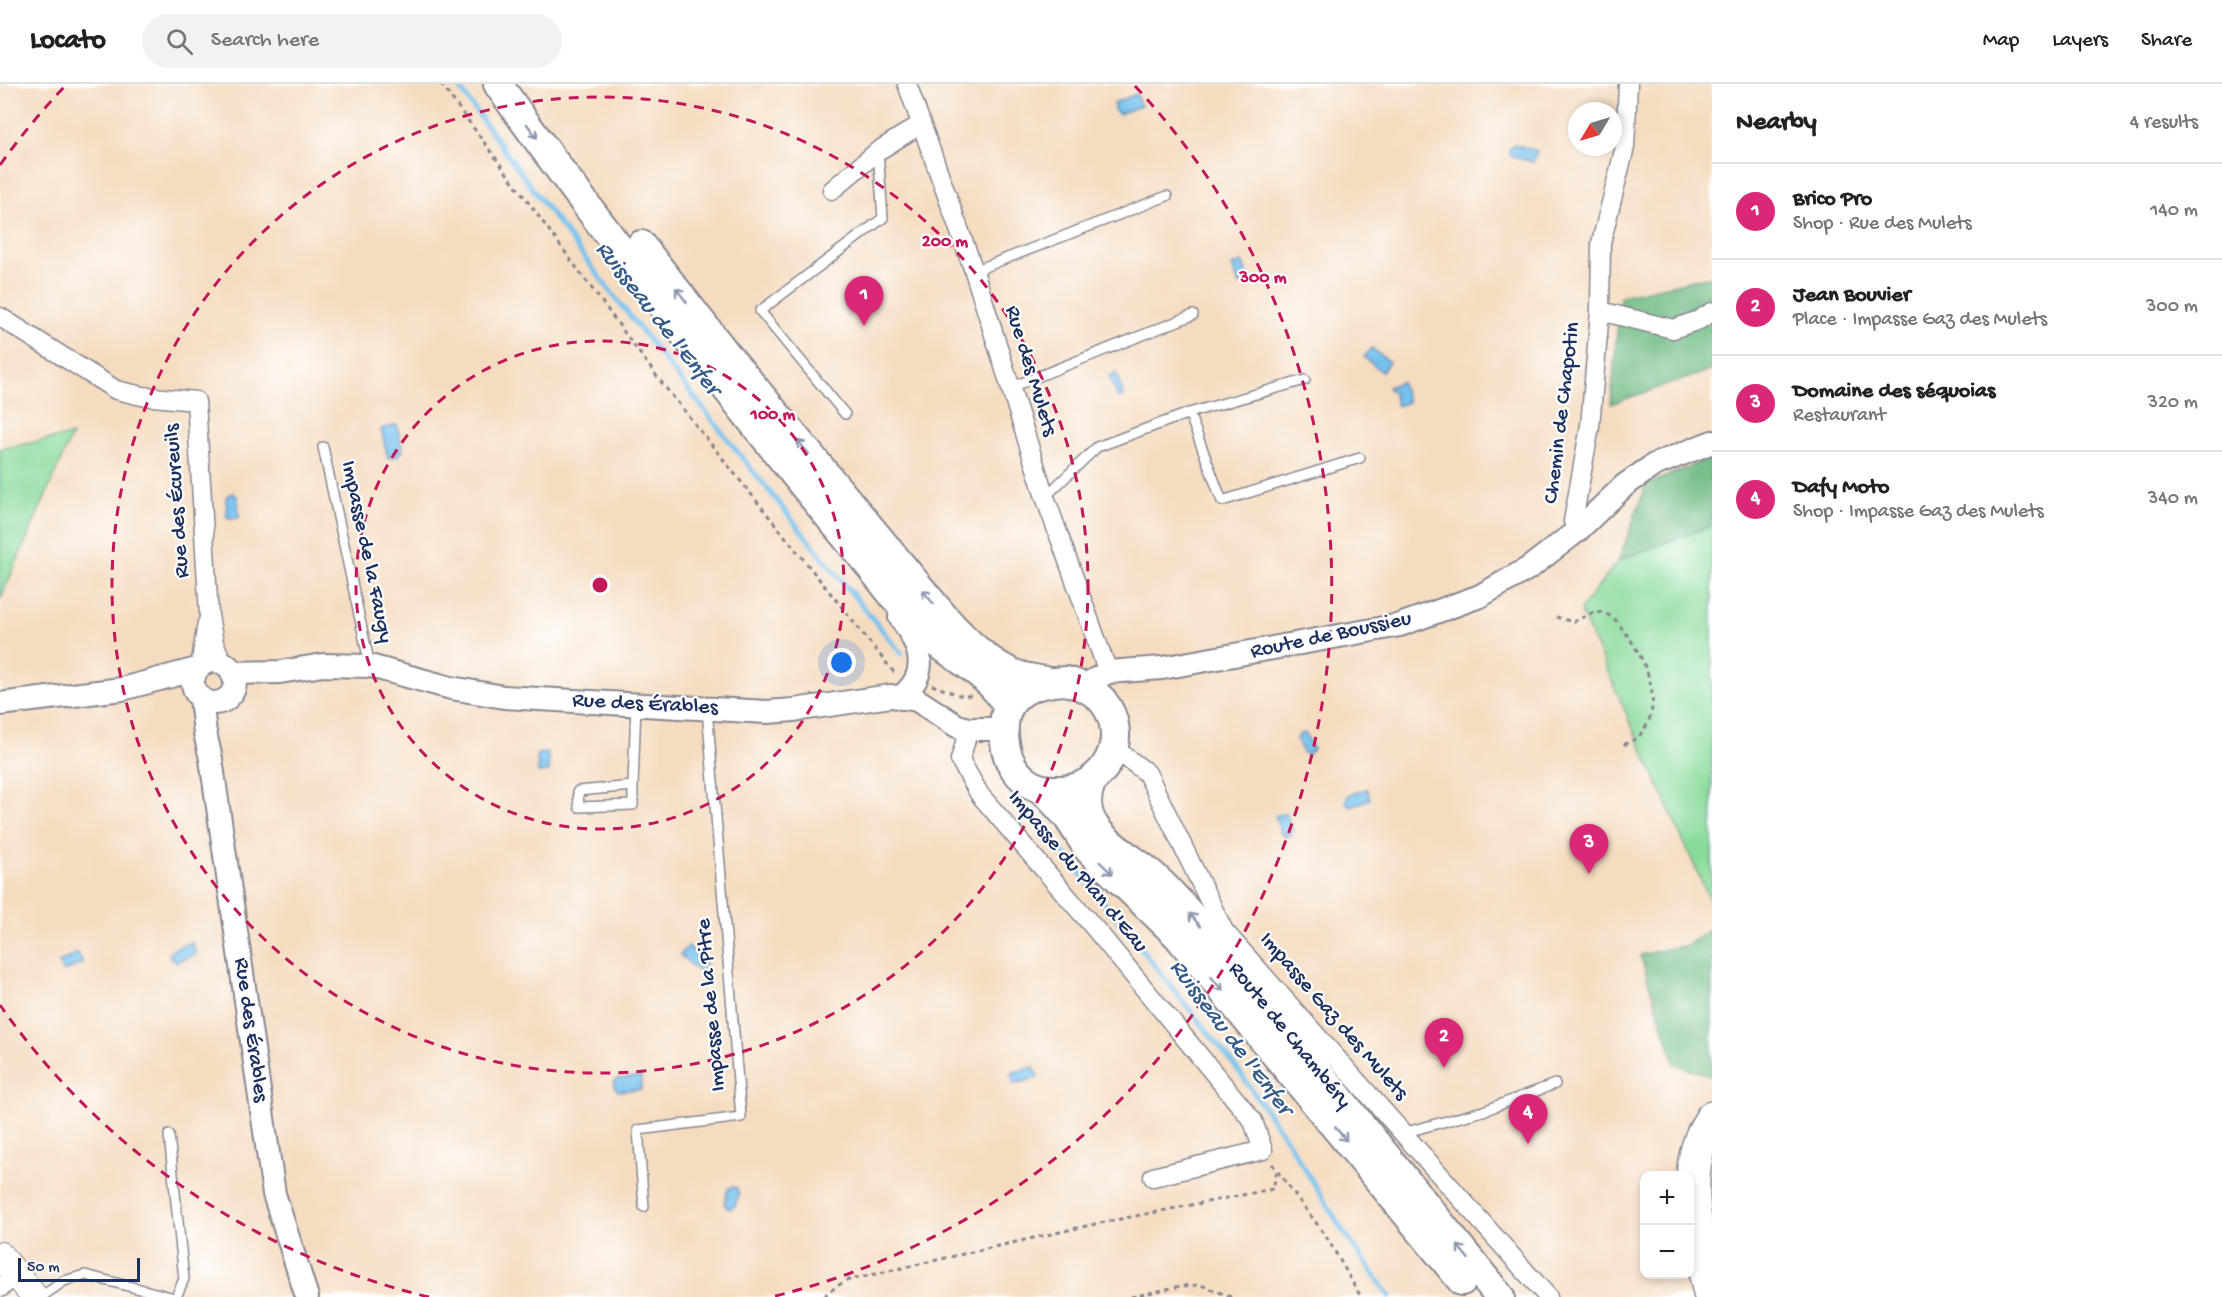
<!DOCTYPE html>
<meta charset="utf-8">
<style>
:root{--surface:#fff;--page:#f2f2f2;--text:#222;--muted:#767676;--line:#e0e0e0;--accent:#db2777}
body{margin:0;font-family:"Gochi Hand",sans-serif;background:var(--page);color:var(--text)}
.controls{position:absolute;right:18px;bottom:18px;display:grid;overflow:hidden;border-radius:12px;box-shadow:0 3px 9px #0003}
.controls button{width:54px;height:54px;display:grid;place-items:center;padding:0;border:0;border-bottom:2px solid var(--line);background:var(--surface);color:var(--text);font:30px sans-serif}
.compass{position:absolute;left:1568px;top:18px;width:54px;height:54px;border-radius:50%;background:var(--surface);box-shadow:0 3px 9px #0003;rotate:232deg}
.scale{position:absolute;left:18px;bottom:15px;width:122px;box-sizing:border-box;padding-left:6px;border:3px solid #1b2f5e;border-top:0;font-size:16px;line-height:21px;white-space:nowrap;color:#1b2f5e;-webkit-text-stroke:4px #fff;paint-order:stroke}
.you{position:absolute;left:842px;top:579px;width:21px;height:21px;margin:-15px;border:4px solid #fff;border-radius:50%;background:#1a73e8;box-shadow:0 0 0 9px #1a73e833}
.badge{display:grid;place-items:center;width:39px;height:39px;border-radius:50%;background:var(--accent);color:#fff;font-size:20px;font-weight:700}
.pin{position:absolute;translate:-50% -50px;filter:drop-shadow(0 2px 3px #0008)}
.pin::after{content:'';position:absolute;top:32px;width:21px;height:18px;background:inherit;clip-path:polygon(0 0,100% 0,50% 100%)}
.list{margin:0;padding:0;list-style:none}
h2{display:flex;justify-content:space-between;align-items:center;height:78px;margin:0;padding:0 24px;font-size:26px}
h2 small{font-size:20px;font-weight:400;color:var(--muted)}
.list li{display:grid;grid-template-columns:39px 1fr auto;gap:18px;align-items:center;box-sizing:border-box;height:96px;padding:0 24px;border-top:2px solid var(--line)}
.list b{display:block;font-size:22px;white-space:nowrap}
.list p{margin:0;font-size:20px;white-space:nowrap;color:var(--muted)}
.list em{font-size:20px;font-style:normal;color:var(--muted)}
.icon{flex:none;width:33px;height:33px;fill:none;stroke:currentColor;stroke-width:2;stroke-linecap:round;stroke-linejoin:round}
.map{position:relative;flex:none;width:1712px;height:1213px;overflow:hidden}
header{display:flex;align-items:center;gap:36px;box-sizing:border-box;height:84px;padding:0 30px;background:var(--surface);border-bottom:2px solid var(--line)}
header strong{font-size:28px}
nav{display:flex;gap:33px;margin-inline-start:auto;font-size:21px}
.search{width:420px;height:54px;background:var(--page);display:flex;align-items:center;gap:15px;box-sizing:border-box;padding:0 21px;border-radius:33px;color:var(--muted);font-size:22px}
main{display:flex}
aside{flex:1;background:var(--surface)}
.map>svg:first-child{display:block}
</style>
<header>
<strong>Locato</strong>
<div class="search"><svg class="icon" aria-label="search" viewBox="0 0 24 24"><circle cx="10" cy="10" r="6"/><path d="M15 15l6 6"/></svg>Search here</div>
<nav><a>Map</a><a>Layers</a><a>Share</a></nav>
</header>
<main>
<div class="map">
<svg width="1712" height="1213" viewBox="0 0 1712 1213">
<rect width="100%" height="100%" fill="#fff"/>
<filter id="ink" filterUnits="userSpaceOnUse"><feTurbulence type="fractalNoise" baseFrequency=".0167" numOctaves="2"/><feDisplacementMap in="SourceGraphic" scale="12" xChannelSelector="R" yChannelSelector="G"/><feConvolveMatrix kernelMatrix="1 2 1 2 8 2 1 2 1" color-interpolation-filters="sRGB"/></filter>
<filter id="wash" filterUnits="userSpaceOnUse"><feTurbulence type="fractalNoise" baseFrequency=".008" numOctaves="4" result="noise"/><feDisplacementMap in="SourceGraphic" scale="24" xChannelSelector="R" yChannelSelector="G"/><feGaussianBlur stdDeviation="1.35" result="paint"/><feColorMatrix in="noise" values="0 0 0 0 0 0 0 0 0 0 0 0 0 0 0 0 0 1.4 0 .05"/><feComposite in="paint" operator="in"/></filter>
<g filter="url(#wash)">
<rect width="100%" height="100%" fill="#f5dcc0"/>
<g fill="#8adb9b" stroke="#52857c" stroke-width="1.5">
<polygon points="72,351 0,516 0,365"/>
<polygon points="1712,441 1712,821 1580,526 1619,476"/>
</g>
<g fill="#6fbb83" stroke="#457570" stroke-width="1.5">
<polygon points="1712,192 1712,286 1611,320 1620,212"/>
<polygon points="1712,373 1712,441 1619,476 1646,401"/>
<polygon points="1712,844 1712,993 1675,980 1640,871 1687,861"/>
</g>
<g fill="#74c1ee" stroke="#4878a6" stroke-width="1.5">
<polygon points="1136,10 1141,22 1119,30 1114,26 1114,19"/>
<polygon points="1514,60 1537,67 1533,78 1511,72 1509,66"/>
<polygon points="1242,178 1250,197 1239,201 1232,182"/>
<polygon points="1372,264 1389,278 1382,288 1364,273"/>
<polygon points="1116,289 1124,312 1118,314 1109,292"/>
<polygon points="1401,298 1408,318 1397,322 1393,308 1390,307 1388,303"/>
<polygon points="397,341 403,367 400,367 398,372 388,374 381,345"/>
<polygon points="233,409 238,413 239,434 227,434 226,413"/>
<polygon points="1303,649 1306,650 1313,665 1307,671 1303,669 1297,656 1299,651"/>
<polygon points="548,669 549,688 538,689 537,670"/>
<polygon points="1367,705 1370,715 1351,722 1346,719 1348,711"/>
<polygon points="1286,729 1293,747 1291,748 1291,751 1285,753 1284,750 1282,751 1275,732"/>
<polygon points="192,858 196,870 176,878 174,875 170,874 170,867"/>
<polygon points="688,862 707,879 699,888 680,871"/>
<polygon points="78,869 83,879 64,888 59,878"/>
<polygon points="1034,983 1038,994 1014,1000 1011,989"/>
<polygon points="641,993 641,1005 618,1007 614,1002 614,998 617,995"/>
<polygon points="732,1103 737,1104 739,1111 735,1122 729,1125 724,1120 728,1105"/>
</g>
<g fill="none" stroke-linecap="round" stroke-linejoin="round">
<g stroke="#74c1ee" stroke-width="5">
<path d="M457,0C534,111 617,217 702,323C768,406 834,489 902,570"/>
<polyline points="1029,725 1235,982 1287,1056 1343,1147 1390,1213"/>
</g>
</g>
</g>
<g filter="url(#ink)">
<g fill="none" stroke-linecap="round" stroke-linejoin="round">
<defs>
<g id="service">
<polyline points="974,187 1167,112"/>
<polyline points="1009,304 1193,231"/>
<polyline points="1189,329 1222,417 1360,374"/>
<polyline points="845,330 760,227 883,134 878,67"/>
<polyline points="323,363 370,582"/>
<polyline points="1045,413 1097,363 1189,329 1305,296"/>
<polyline points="633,702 633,721 579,723 578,707 633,702 636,620"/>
<polyline points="1403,1049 1483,1027 1555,1000"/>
<polyline points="169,1051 184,1195 176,1213"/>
<polyline points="644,1123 638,1046 741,1033 707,625"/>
<polyline points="41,1213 64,1197 85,1191 171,1213"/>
</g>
<g id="minor">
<polyline points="907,0 974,187 1045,413 1108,588"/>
<polyline points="832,106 878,67 921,40"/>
<polyline points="1600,227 1601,159 1625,63 1628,0"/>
<polyline points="0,233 116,306 142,312 196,317 209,532 214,559 223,579"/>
<polyline points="1577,447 1573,437 1590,342 1600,227 1673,245 1699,236 1712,228"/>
<polyline points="200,583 207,539"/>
<polyline points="969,645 960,676 980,711 1097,847 1253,1037 1263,1066 1153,1093"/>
<polyline points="1115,665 1147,689 1224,847 1548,1213"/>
<polyline points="0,1204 16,1191"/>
</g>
<g id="tertiary">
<path d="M900,533C912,551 927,573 916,595C913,602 906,608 901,614"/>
<circle cx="214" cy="598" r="21"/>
<polyline points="232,589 280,588 323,581 370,582 451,604 504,613 767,628 794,626 891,612 917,616 957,642 969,645 1004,645"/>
<polyline points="1083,602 1108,588 1162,584 1400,541 1480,512 1529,484 1577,447 1625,401 1654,381 1712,358"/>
<polyline points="201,614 205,649 211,675 274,1110 307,1213"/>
<polyline points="0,620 122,605 197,585"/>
</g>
<polyline id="secondary" points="0,1171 35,1213"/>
<g id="primary">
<path d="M498,0C544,67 595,132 644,197C715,291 788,384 864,475C884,499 905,529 928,551C955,575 990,590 1008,623"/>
<path d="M641,161L727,271L944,533C963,554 985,577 1012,589C1023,594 1037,595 1049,598"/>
<path d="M1066,597C1079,601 1092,605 1102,616C1133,653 1105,707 1058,706C1048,706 1041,706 1032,701C1019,693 1009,680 1006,665C996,617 1021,599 1066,597Z"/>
<path d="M1092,697C1071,744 1121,765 1150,789C1169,805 1185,825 1201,843L1500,1213"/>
<polyline points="1043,706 1067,732 1089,766 1178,852 1462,1197"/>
</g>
<path id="motorway" d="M1711,1213C1700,1164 1682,1104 1701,1055C1703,1048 1708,1041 1712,1034"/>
</defs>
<use href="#service" stroke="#88868f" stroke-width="12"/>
<use href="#minor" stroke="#88868f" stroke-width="21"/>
<use href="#tertiary" stroke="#88868f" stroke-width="26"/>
<use href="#secondary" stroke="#88868f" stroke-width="28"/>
<use href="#primary" stroke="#88868f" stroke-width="32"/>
<use href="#motorway" stroke="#88868f" stroke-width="36"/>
<g stroke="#88868f" stroke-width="3" stroke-dasharray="4.5 4.5" stroke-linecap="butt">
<polyline points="441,0 658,294 896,591"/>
<path d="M1556,533L1573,538L1596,527C1601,529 1609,530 1613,534C1618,537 1621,544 1625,548C1644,573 1665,617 1643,647C1638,655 1628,659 1620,662"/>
<polyline points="932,601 959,611 971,612"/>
<polyline points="1272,1080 1326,1152 1361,1213"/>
<polyline points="825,1213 827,1209 845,1197 1095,1140 1273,1105 1277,1086"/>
<polyline points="1131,1213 1181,1202 1201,1201 1231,1213"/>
</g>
<use href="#service" stroke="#fff" stroke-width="9"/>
<use href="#minor" stroke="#fff" stroke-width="18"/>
<use href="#tertiary" stroke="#fff" stroke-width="22"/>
<use href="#secondary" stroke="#fff" stroke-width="26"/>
<use href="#primary" stroke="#fff" stroke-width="28"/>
<use href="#motorway" stroke="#fff" stroke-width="33"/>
</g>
<defs><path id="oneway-shaft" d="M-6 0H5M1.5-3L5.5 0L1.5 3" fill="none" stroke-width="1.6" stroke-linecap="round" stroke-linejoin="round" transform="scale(1.5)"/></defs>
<g stroke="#8d97ae">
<use href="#oneway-shaft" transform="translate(532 47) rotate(54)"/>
<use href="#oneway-shaft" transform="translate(681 211) rotate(-128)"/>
<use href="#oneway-shaft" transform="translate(803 363) rotate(-130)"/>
<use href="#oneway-shaft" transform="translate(928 513) rotate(-129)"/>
<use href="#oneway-shaft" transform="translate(1106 784) rotate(44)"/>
<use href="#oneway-shaft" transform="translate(1195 836) rotate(-131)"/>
<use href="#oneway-shaft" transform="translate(1217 900) rotate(51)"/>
<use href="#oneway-shaft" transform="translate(1341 1050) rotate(50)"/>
<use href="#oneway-shaft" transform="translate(1463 1168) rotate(-129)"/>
</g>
</g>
<g fill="none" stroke="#c2185b" stroke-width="3" stroke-dasharray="10 8">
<circle cx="600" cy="501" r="244"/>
<circle cx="600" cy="501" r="488"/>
<path d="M429 1213A732 732 0 0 1 0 921M0 81A732 732 0 0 1 65 2M1135 2A732 732 0 0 1 771 1213"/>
</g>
<g text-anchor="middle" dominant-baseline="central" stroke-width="4.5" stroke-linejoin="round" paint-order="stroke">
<g font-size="22" fill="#1b2f5e" stroke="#fff">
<text transform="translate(1030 287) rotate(73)">Rue des Mulets</text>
<text transform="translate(1563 329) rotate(-83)">Chemin de Chapotin</text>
<text transform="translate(178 417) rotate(-94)">Rue des Écureuils</text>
<text transform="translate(366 468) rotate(78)">Impasse de la Faugy</text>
<text transform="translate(1331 552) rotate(-12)">Route de Boussieu</text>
<text transform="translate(645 621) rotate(3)">Rue des Érables</text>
<text transform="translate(1077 788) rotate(50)">Impasse du Plan d'Eau</text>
<text transform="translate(712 921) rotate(-95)">Impasse de la Pitre</text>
<text transform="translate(1333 933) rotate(49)">Impasse Gaz des Mulets</text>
<text transform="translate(250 946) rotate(82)">Rue des Érables</text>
<text transform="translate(1289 952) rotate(51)">Route de Chambéry</text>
</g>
<g font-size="24" font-style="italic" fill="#365b89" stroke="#fff">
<text transform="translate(657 235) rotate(52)">Ruisseau de l'Enfer</text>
<text transform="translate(1230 954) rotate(53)">Ruisseau de l'Enfer</text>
</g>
</g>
<circle cx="600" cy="501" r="9" fill="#c2185b" stroke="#fff" stroke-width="3"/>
<g font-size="18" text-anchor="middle" font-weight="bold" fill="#c2185b" stroke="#fff" stroke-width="4.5" stroke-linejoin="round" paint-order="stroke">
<text x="945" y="162">200 m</text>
<text x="1263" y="198">300 m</text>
<text x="773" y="335">100 m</text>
</g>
</svg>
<div class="controls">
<button>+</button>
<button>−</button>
</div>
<svg class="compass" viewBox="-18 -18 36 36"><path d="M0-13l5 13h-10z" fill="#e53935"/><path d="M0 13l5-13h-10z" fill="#767676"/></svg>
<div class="scale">50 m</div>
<div class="you"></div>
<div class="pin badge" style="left:864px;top:242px">1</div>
<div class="pin badge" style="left:1444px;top:984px">2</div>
<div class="pin badge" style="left:1589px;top:790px">3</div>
<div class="pin badge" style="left:1528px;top:1060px">4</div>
</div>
<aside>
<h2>Nearby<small>4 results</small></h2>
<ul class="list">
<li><span class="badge">1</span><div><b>Brico Pro</b><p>Shop · Rue des Mulets</p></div><em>140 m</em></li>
<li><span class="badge">2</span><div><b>Jean Bouvier</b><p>Place · Impasse Gaz des Mulets</p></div><em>300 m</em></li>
<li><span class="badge">3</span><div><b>Domaine des séquoias</b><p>Restaurant</p></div><em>320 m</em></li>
<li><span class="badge">4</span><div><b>Dafy Moto</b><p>Shop · Impasse Gaz des Mulets</p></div><em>340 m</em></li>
</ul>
</aside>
</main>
